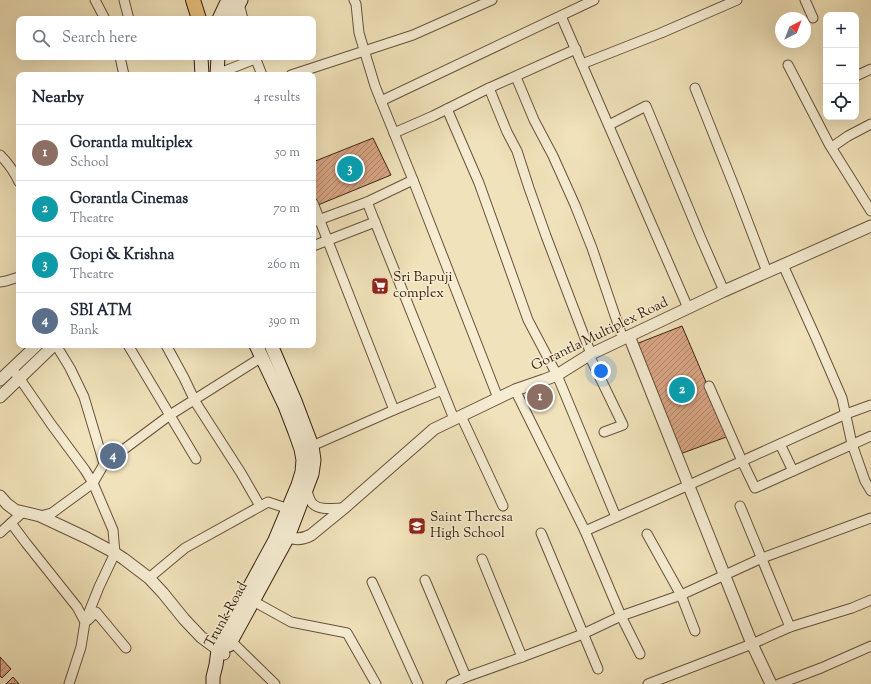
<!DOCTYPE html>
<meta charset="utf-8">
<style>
:root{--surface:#fff;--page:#f2f2f3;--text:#1f2937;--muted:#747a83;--line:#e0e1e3;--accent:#8f2418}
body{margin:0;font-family:"Sorts Mill Goudy",serif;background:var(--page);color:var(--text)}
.controls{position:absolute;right:12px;top:12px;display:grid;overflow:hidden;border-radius:8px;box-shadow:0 4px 16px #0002}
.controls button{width:36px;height:36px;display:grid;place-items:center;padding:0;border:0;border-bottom:1px solid var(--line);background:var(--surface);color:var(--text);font:20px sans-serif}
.compass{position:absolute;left:775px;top:12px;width:36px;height:36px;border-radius:50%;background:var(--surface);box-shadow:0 4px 16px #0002;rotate:42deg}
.you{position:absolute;left:601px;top:371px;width:14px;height:14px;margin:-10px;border:3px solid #fff;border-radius:50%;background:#1a73e8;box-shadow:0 0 0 6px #1a73e833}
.badge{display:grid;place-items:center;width:26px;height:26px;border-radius:50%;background:var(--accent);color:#fff;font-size:13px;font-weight:700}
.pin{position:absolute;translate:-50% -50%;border:2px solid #fff;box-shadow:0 1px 4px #0006}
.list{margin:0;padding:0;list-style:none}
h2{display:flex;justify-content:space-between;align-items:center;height:52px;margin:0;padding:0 16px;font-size:17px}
h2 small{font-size:13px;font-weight:400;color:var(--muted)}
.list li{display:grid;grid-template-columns:26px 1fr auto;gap:12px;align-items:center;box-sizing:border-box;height:56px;padding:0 16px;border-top:1px solid var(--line)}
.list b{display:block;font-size:15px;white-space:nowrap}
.list p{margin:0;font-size:13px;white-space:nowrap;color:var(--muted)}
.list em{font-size:13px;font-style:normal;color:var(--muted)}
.icon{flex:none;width:22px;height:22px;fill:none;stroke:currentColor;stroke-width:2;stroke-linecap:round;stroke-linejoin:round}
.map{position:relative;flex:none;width:871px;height:684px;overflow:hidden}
.search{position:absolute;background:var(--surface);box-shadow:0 4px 16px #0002;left:16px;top:16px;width:300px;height:44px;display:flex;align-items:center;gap:10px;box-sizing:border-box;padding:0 14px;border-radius:8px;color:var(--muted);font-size:15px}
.panel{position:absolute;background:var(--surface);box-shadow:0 4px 16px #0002;left:16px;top:72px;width:300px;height:276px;border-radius:8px}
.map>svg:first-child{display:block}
</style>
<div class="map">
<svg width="871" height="684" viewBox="0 0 871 684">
<defs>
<pattern id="building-hatch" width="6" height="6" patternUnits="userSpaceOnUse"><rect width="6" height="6" fill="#daa686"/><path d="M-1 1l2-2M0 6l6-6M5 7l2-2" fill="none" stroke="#b2876c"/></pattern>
</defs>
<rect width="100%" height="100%" fill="#f0e2ba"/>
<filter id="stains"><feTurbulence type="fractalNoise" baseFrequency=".005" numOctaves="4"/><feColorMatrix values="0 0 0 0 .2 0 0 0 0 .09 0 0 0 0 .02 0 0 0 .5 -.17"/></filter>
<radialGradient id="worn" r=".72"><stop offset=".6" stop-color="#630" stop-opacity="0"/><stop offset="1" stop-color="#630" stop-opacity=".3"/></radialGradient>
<g fill="url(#building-hatch)" stroke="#3b2211">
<polygon points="373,138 391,175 318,205 313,192 313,162"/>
<polygon points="682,326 729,436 680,454 636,344"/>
<polygon points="0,657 11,669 2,678 0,676"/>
<polygon points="13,677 19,684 6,684"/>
</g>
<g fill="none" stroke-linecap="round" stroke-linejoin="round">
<defs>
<g id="minor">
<polyline points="95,0 105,19"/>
<polyline points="124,0 129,19"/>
<polyline points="354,0 356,4 359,33 375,86 413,180 498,398"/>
<polyline points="805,0 813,18"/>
<polyline points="239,4 243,19"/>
<polyline points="561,16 688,308"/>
<polyline points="120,57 124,75"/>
<polyline points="255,57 262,75"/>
<polyline points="582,64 661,33 737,0"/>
<polyline points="788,65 829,144 871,211"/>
<polyline points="217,74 255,59"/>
<polyline points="291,75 413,35 492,0"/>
<polyline points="856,76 871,69"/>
<polyline points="516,77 534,120 553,156 575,205 592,248 623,339"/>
<polyline points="489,88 507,132 517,151 529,188 546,236 591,354"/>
<polyline points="695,88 736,191 767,272"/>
<polyline points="381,101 594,0"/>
<polyline points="447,109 479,183 528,320 557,375 616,517"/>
<polyline points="609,125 646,106 700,236 724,291"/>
<polyline points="394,133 433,116 489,88 576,49"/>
<polyline points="832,147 848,136 871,124"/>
<path d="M0,155C8,163 14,171 19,182"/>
<polyline points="367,202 454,419"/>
<polyline points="313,203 394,410"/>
<polyline points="313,222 367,202 413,180"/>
<polyline points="313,246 375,222"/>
<polyline points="783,265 816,338 842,398 852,444 865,481 871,491"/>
<polyline points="0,282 6,281 19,277"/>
<polyline points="128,345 196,459"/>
<polyline points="166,345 184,378 196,403 241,473 260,506"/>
<polyline points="589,355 623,425 604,432"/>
<polyline points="12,369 20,379 51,424 85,470 93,483 113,530 115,553 99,587 85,622"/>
<polyline points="709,386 742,461 755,488 871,436"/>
<polyline points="515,390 585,531 621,616 640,654"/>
<polyline points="461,416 503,506"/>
<polyline points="780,444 793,471"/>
<polyline points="312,446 394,410 442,390"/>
<polyline points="104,464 170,415 262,357"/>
<path d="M307,490C308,494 309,499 312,503C319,511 334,508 344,508"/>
<polyline points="740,506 790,627"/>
<polyline points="40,516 52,513 93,483 104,464 84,397 70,368 56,345"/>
<polyline points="11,523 26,543 77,607 85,622 81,647 69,684"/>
<polyline points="585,531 689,485 846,414 871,405"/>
<polyline points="0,533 23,512"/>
<polyline points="541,533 598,669"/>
<polyline points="647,534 681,595 695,631"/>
<polyline points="482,559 522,657"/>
<polyline points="149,578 185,548 268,502 289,509"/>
<polyline points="425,580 466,677"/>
<polyline points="372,582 418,684"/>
<polyline points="253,601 291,622 347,633 376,684"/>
<polyline points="88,620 96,612 126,648"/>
<polyline points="231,641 275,684"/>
<polyline points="451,684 466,677 522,657 583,634 621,616 681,595 762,558 871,518"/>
<polyline points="648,684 752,644 790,627 852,608 871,600"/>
<polyline points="779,684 821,668 871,646"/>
</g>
<g id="tertiary">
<polyline points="629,336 752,644 771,684"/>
<polyline points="0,380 37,345"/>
<polyline points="0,397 54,345"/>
<polyline points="0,496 7,504 15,510 40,516 87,538 115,553 124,559 149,578 163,593 184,619 201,637 224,654"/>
<path d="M281,534C292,539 300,541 311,535L344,508L434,429L515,390L544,380L557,375L589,355L724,291L871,226"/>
</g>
<g id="secondary">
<polyline points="219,19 228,0"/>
<polyline points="230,19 241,0"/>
<polyline points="201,57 202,75"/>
<polyline points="217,75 218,57"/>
<polyline points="229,645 288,537 312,474 314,460 312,446 295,401 271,345"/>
<polyline points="213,684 213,677 216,665 218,650 237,610 275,540 298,485 302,472 303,460 301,449 295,432 285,406 256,345"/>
</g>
<polyline id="primary" points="193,0 199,19"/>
</defs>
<use href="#minor" stroke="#68523b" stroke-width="11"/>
<use href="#tertiary" stroke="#68523b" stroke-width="13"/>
<use href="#secondary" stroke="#3b2211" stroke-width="15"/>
<use href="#primary" stroke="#3b2211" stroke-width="16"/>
<use href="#minor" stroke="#f5ecd2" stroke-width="9"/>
<use href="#tertiary" stroke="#f5ecd2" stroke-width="11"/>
<use href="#secondary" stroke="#f5ecd2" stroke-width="13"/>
<use href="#primary" stroke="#e8c17d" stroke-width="14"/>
</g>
<defs>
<symbol id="supermarket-square" viewBox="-11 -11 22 22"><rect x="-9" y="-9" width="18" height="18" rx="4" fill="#8f2418" stroke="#f5ecd2"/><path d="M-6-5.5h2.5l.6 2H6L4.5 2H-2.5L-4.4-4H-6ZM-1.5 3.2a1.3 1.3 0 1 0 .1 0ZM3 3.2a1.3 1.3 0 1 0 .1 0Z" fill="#fff"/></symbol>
<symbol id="school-square" viewBox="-11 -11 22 22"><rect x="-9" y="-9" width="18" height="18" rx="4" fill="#8f2418" stroke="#f5ecd2"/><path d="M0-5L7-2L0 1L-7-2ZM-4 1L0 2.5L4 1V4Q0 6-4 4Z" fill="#fff"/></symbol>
</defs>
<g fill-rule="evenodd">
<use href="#supermarket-square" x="370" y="276" width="20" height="20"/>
<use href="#school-square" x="407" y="516" width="20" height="20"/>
</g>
<g text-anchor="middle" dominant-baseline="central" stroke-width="3" stroke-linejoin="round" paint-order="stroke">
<g font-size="14" fill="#3b2211" stroke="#f5ecd2" text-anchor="start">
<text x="393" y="278">Sri Bapuji<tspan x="393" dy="16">complex</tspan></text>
<text x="430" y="518">Saint Theresa<tspan x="430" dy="16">High School</tspan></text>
</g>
<g font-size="14" fill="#3b2211" stroke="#f5ecd2">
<text transform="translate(600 335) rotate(-26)">Gorantla Multiplex Road</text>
<text transform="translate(227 615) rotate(-61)">Trunk Road</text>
</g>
</g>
<rect width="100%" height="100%" filter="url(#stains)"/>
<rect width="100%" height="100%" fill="url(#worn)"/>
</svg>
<div class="controls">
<button>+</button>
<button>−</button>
<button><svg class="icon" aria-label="locate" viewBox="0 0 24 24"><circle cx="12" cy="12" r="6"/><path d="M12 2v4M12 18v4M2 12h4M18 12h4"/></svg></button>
</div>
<svg class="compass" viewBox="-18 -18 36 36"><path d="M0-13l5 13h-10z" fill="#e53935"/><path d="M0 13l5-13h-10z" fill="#747a83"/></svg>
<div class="you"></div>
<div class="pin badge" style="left:540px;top:397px;background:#8d6e63">1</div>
<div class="pin badge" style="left:682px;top:390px;background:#0f9aa8">2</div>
<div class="pin badge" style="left:350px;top:169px;background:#0f9aa8">3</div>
<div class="pin badge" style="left:113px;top:456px;background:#5c6f8a">4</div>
<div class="search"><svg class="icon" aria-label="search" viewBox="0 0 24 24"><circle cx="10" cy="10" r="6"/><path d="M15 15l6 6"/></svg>Search here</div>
<section class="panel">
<h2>Nearby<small>4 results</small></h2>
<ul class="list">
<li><span class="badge" style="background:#8d6e63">1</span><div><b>Gorantla multiplex</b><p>School</p></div><em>50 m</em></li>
<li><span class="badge" style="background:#0f9aa8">2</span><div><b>Gorantla Cinemas</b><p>Theatre</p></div><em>70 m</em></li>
<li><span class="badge" style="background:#0f9aa8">3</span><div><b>Gopi &amp; Krishna</b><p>Theatre</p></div><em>260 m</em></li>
<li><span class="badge" style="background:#5c6f8a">4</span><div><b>SBI ATM</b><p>Bank</p></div><em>390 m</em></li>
</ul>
</section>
</div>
